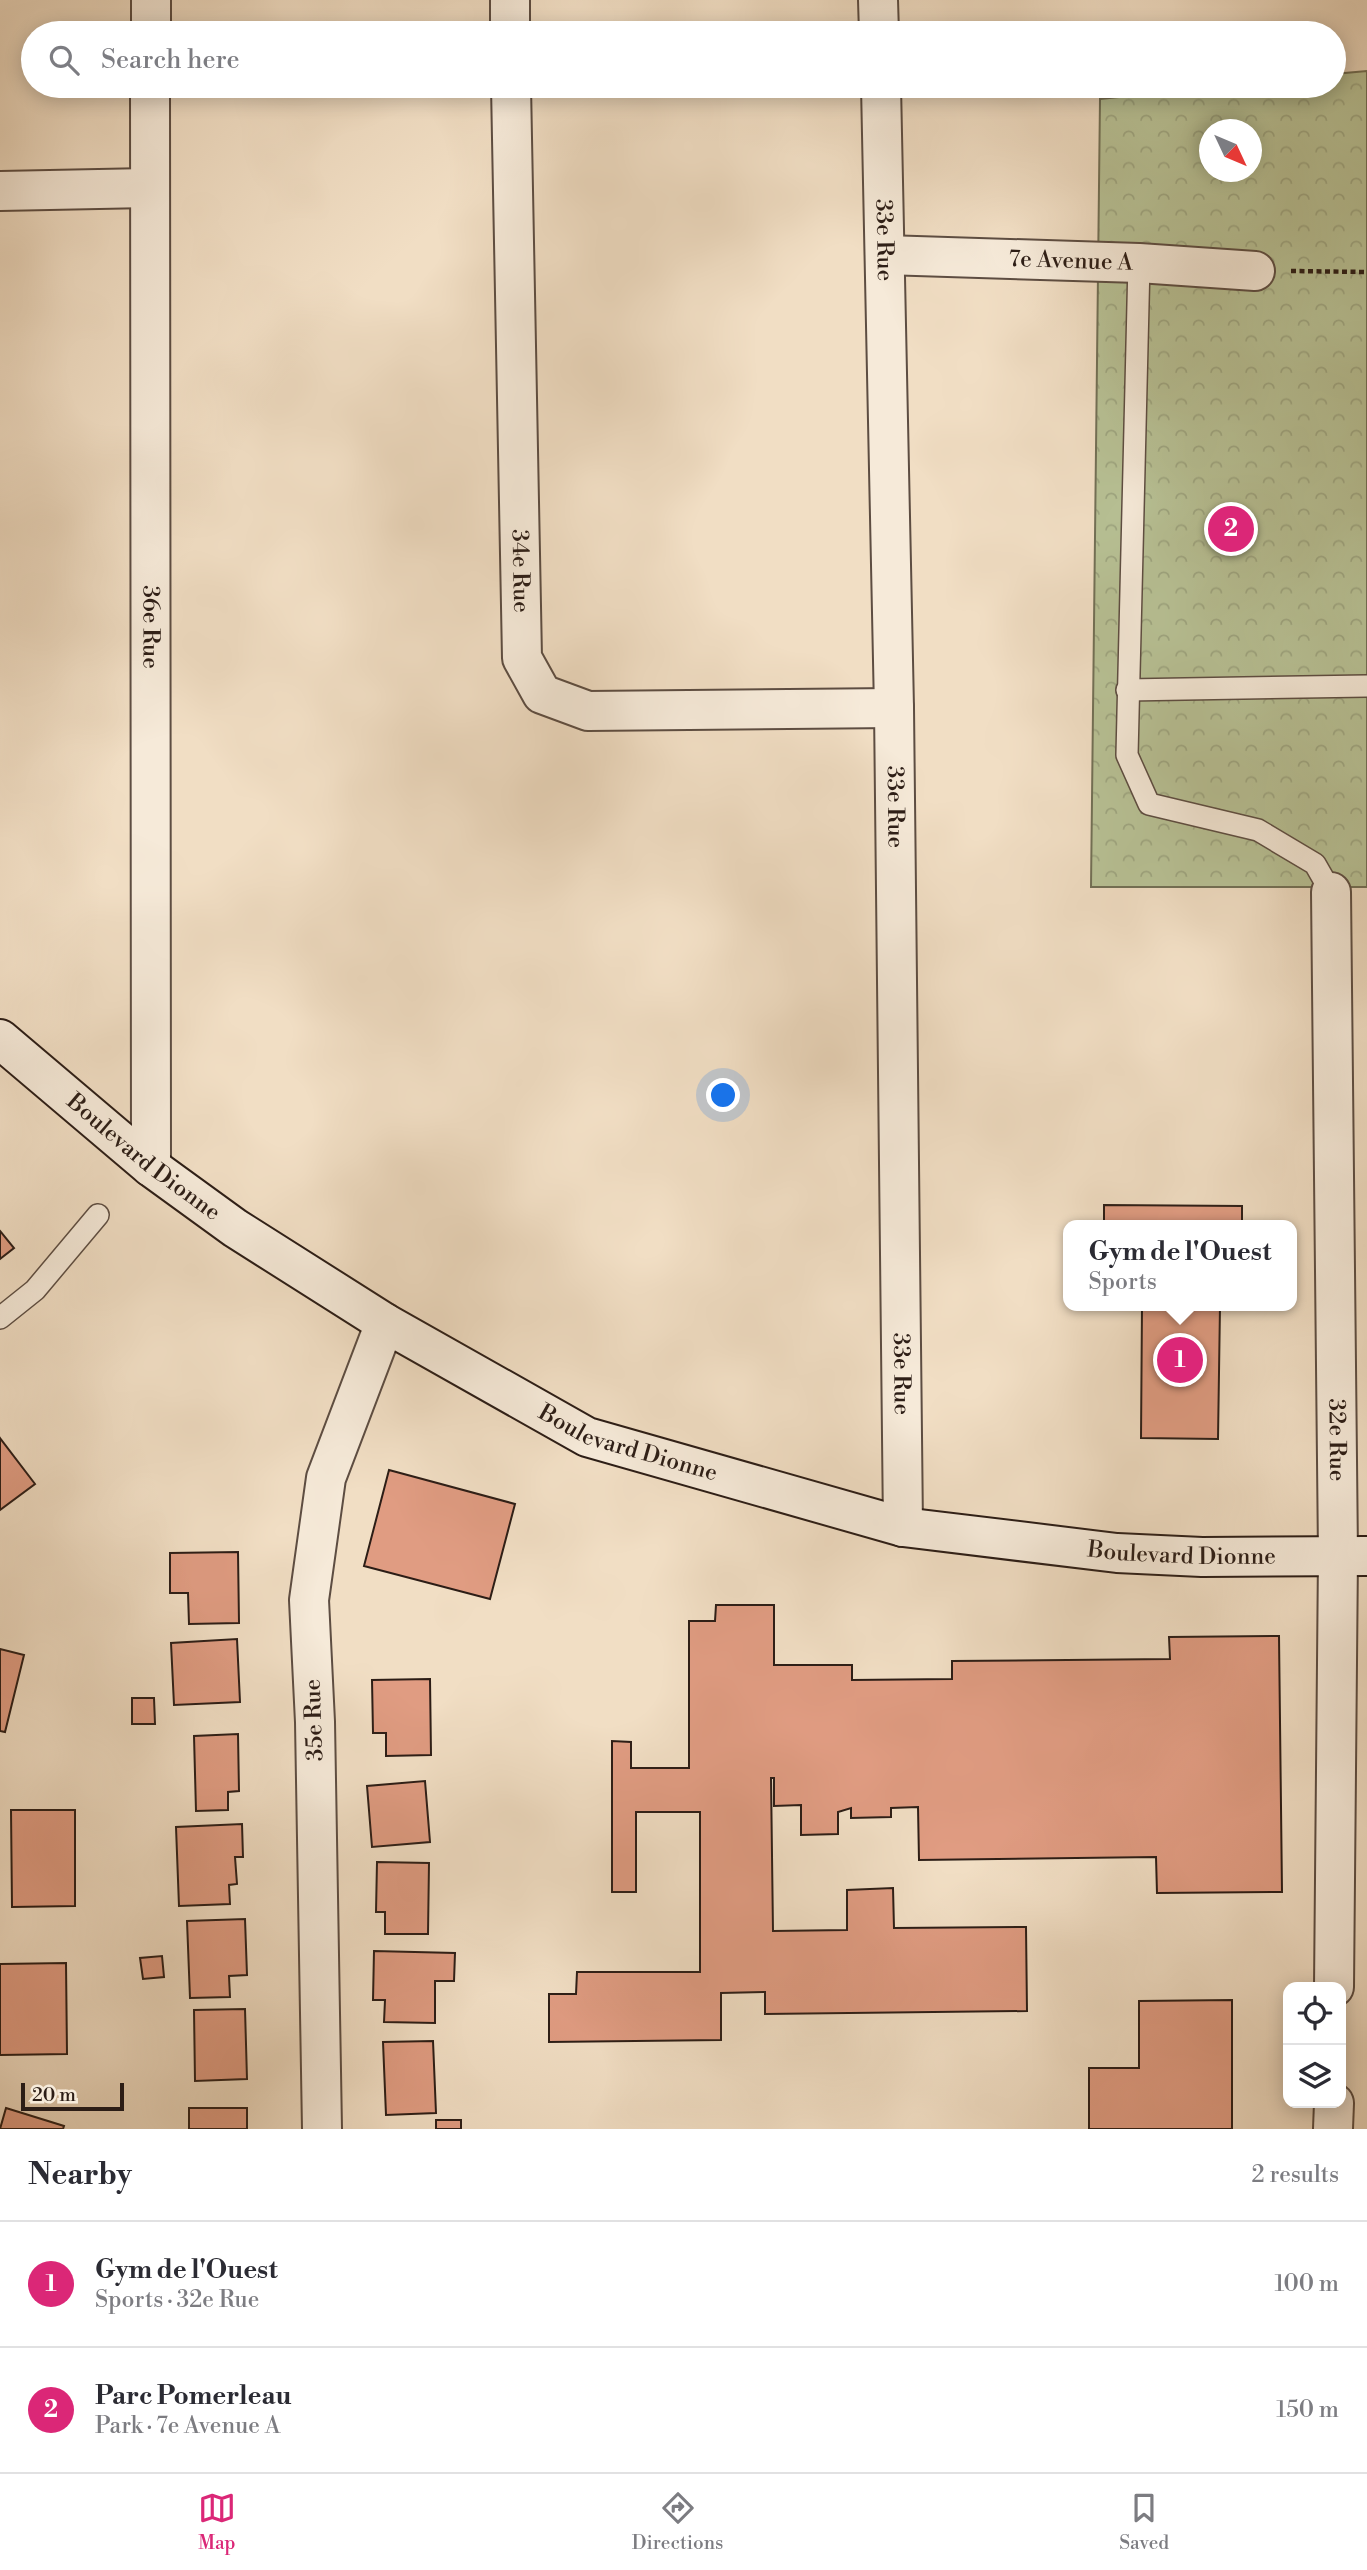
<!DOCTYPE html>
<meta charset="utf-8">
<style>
:root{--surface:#fff;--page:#f7f7f7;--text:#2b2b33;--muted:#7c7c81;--line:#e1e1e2;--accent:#db2777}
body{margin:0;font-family:"Libre Bodoni",serif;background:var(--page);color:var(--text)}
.controls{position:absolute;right:21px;bottom:21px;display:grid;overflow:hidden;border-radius:14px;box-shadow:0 4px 18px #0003}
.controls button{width:63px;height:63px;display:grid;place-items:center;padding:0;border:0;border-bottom:2px solid var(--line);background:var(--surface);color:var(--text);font:35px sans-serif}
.compass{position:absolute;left:1199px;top:119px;width:63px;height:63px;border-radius:50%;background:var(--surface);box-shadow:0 4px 18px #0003;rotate:134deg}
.scale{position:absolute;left:21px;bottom:18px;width:103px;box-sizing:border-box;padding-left:7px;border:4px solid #2c1d16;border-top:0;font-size:19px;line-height:24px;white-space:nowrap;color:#2c1d16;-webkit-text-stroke:5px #f6ead9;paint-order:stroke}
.you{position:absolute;left:724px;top:1096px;width:24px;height:24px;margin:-18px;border:5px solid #fff;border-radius:50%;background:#1a73e8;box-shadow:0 0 0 10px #1a73e833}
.badge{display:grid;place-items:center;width:46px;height:46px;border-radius:50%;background:var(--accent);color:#fff;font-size:23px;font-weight:700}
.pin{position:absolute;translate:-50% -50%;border:4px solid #fff;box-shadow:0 2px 7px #0006}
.popup{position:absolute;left:1063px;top:1220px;width:234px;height:91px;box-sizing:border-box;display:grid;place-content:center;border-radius:14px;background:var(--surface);filter:drop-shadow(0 2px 5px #0005);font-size:23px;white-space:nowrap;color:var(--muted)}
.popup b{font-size:26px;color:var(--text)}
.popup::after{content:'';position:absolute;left:50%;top:100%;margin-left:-14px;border:14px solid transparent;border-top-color:var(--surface)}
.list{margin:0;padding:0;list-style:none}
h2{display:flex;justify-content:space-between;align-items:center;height:91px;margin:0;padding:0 28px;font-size:30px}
h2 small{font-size:23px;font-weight:400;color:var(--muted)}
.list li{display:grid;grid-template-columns:46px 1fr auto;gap:21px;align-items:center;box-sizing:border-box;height:126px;padding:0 28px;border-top:2px solid var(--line)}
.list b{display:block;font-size:26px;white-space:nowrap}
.list p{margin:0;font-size:23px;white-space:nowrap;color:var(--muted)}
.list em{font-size:23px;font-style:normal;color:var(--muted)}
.icon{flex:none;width:38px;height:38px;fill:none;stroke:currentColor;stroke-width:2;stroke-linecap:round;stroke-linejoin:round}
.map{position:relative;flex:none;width:1367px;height:2129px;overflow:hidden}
.search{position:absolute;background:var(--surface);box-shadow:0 4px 18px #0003;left:21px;right:21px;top:21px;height:77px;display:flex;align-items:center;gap:18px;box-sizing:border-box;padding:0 24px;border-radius:38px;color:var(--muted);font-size:26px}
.sheet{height:343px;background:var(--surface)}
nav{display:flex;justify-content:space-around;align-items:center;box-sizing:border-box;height:98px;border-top:2px solid var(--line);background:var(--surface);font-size:19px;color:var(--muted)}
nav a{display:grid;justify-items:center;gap:4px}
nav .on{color:var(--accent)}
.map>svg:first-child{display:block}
</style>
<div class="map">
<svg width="1367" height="2129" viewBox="0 0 1367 2129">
<defs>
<pattern id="park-crowns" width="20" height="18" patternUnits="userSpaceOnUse" patternTransform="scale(1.75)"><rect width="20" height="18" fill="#b8c296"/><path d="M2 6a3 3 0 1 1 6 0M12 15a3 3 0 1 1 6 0" fill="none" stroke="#9ea681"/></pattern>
</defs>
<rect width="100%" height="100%" fill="#f1dec4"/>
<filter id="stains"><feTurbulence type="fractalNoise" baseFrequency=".00286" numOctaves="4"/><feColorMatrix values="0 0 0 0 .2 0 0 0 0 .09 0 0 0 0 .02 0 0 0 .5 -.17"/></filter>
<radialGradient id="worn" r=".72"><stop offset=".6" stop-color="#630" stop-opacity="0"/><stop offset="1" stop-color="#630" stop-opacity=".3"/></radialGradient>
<path fill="url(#park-crowns)" stroke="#727056" stroke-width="2" fill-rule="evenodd" d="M1367,71V887H1091L1100,99L1224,86H1334V74ZM1210,130H1252V172H1210Z"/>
<g fill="#e09c82" stroke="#2c1d16" stroke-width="2">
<polygon points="1104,1205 1242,1206 1242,1225 1104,1225"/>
<polygon points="0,1231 14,1248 0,1259"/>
<polygon points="1142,1306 1220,1306 1218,1439 1141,1438"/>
<polygon points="0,1438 35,1484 0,1510"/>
<polygon points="389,1470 515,1504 490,1599 364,1566"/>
<polygon points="238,1552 239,1623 189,1624 188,1593 170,1593 170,1553"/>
<polygon points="716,1605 774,1605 774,1665 852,1665 852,1680 952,1679 952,1661 1170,1659 1169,1637 1279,1636 1282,1892 1157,1893 1156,1857 919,1860 918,1807 891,1808 891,1817 851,1818 851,1808 838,1812 838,1834 801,1835 801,1805 774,1806 774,1778 771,1778 773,1931 847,1930 847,1890 893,1888 894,1928 1026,1927 1027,2011 765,2014 765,1992 721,1993 721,2040 549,2042 549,1994 576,1994 577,1972 700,1972 700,1812 636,1812 636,1892 612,1892 612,1741 631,1742 631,1768 689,1768 689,1621 715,1621"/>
<polygon points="237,1639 240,1702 174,1705 171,1643"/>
<polygon points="0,1649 24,1655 5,1732 0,1731"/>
<polygon points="430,1679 431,1755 386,1756 386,1733 373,1733 372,1680"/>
<polygon points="132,1698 154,1698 155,1724 132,1724"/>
<polygon points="238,1734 239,1791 228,1792 228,1810 196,1811 194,1736"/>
<polygon points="425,1781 430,1842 372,1847 367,1786"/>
<polygon points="11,1810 75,1810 75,1906 12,1907"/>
<polygon points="242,1824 243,1857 235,1857 237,1884 229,1885 230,1904 179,1906 176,1827"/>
<polygon points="377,1862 429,1863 428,1934 385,1934 385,1912 376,1912"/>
<polygon points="245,1919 247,1975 229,1976 230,1997 190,1998 187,1921"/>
<polygon points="374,1951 455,1953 454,1981 435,1981 435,2023 384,2022 385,2000 373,2000"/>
<polygon points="162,1956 164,1977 143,1979 140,1958"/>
<polygon points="66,1963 67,2054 0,2055 0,1964"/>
<polygon points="1232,2000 1232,2129 1089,2129 1089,2068 1139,2068 1139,2001"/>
<polygon points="245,2009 247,2079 195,2081 194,2010"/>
<polygon points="433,2041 436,2113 386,2115 383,2042"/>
<polygon points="6,2108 64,2126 63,2129 0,2129"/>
<rect x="189" y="2108" width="58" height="21"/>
<rect x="436" y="2120" width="25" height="9"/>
</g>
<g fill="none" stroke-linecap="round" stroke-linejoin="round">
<defs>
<g id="lane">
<polyline points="1139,263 1127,755 1149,804 1258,830 1315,864 1331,892"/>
<polyline points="1127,690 1367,686"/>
<polyline points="0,1318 35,1290 98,1215"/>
</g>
<g id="street">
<polyline points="510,0 510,33"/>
<polyline points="878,0 879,33"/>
<polyline points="151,33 151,0"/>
<path id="s1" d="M150,86L151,1167"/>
<path id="s2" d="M511,86L522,658L542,694L588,711L894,708"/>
<path id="s3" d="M881,86L894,708L903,1527"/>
<polyline points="0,191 148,188"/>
<path id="s4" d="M885,255L1139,263L1255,271"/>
<path id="s5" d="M1331,892L1338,1555L1334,1987"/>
<polyline points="322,2129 315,1722 309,1600 326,1478 385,1323"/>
<polyline points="1333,2129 1334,2103"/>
</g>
<g id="secondary">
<path id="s6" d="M0,1039L151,1167L235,1228L385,1323L587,1437L903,1527L1117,1553L1202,1557L1367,1556"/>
</g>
</defs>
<use href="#lane" stroke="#5d4d42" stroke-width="24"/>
<use href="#street" stroke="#5d4d42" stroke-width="42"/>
<use href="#secondary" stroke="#2c1d16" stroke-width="42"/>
<polyline stroke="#2c1d16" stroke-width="4.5" stroke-dasharray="5 3.5" stroke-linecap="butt" points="1291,271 1367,272"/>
<use href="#lane" stroke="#f6ead9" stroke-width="21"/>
<use href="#street" stroke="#f6ead9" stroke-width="38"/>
<use href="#secondary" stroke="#f6ead9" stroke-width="38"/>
</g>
<g text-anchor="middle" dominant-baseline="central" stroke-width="6" stroke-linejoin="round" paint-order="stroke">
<g font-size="23" fill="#2c1d16" stroke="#f6ead9">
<text stroke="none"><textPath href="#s3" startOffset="154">33e Rue</textPath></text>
<text stroke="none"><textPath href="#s4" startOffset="186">7e Avenue A</textPath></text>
<text stroke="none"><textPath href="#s2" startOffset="485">34e Rue</textPath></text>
<text stroke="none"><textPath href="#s1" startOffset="541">36e Rue</textPath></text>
<text stroke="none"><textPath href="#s3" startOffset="721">33e Rue</textPath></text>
<text stroke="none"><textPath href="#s6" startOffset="186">Boulevard Dionne</textPath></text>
<text stroke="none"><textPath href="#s3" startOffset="1288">33e Rue</textPath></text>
<text stroke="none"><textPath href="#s5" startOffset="548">32e Rue</textPath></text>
<text stroke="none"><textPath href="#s6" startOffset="752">Boulevard Dionne</textPath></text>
<text stroke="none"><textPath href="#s6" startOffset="1320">Boulevard Dionne</textPath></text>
<text transform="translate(314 1720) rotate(-92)">35e Rue</text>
</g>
</g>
<rect width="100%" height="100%" filter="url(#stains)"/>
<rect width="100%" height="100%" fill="url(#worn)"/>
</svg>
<div class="controls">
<button><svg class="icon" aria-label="locate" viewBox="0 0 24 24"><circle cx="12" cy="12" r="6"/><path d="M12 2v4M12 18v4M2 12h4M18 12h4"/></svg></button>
<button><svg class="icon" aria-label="layers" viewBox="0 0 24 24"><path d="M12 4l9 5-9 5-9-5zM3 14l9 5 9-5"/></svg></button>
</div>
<svg class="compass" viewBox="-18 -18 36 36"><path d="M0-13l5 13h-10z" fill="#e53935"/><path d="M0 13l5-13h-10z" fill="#7c7c81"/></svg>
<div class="scale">20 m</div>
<div class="you"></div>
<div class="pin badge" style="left:1180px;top:1360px">1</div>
<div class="popup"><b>Gym de l'Ouest</b>Sports</div>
<div class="pin badge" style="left:1231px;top:529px">2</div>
<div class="search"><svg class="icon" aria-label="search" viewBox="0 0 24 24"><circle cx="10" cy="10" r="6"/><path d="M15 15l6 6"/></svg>Search here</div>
</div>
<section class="sheet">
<h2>Nearby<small>2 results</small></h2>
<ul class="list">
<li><span class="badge">1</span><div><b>Gym de l'Ouest</b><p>Sports · 32e Rue</p></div><em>100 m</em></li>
<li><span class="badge">2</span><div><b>Parc Pomerleau</b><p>Park · 7e Avenue A</p></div><em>150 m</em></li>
</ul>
</section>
<nav>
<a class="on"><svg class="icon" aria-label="map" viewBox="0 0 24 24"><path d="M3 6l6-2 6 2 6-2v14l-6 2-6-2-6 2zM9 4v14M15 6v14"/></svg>Map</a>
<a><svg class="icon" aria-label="directions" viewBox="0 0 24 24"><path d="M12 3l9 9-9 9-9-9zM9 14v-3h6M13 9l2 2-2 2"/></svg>Directions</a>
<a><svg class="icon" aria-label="saved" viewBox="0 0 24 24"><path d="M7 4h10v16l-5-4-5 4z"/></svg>Saved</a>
</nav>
